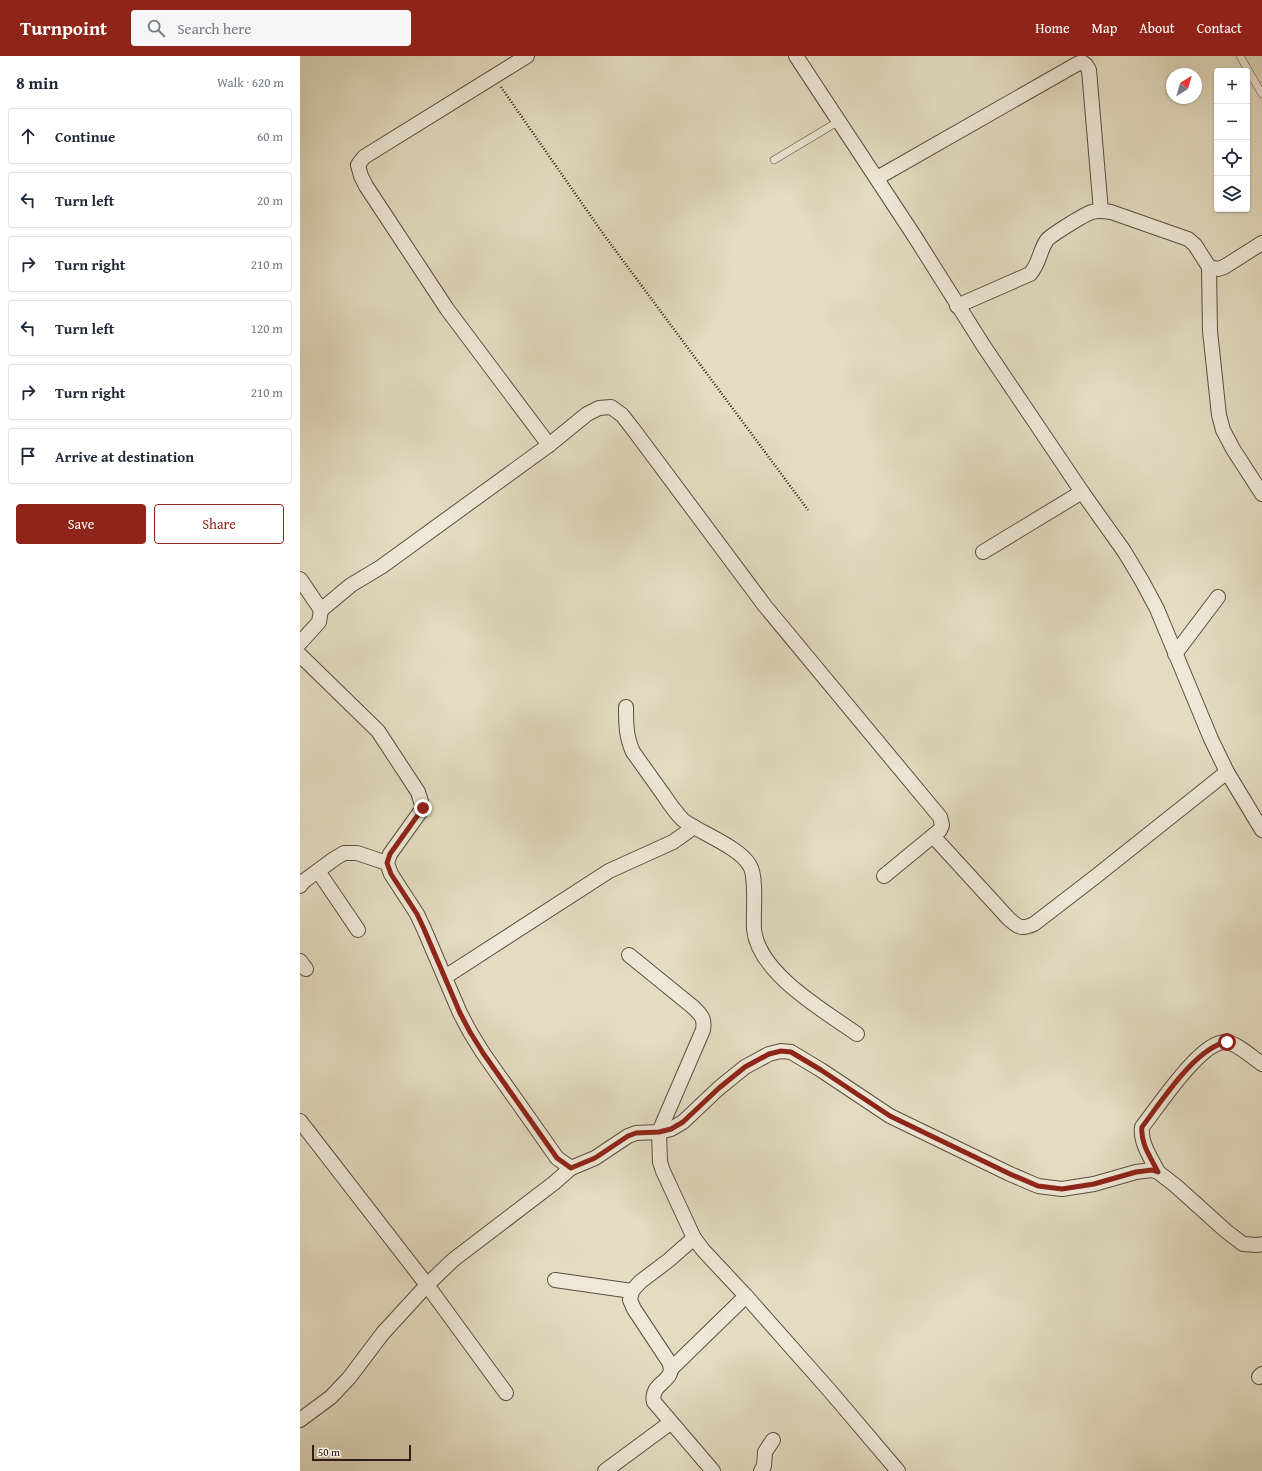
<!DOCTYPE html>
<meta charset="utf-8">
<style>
:root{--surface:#fff;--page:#f6f6f7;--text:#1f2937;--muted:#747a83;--line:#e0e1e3;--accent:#8f2418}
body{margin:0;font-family:"Gentium Book Plus",serif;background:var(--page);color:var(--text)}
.controls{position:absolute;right:12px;top:12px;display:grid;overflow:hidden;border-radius:4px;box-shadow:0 1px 3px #0004}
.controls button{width:36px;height:36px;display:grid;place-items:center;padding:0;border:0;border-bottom:1px solid var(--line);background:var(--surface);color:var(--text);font:20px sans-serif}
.compass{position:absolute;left:866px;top:12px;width:36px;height:36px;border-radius:50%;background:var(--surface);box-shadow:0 1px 3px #0004;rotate:37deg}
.scale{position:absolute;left:12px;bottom:10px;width:99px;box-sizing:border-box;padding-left:4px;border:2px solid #2e1e15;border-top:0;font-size:11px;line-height:14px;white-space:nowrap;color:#2e1e15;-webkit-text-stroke:3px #ede8d7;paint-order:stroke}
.stop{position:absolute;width:12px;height:12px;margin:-9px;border:3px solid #8f2418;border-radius:50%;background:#fff}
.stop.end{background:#8f2418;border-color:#fff;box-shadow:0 1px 4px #0008}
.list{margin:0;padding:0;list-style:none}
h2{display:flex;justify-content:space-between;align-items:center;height:52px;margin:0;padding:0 16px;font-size:17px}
h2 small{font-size:13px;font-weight:400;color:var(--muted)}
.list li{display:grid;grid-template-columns:26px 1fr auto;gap:12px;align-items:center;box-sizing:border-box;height:56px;margin:0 8px 8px;padding:0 8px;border:1px solid var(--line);border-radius:4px}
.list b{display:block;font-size:15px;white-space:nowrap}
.list em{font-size:13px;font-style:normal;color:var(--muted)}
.actions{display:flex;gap:8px;padding:12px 16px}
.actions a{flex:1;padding:9px 0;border:1px solid var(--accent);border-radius:4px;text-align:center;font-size:14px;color:var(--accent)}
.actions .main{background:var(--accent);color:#fff}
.icon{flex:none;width:22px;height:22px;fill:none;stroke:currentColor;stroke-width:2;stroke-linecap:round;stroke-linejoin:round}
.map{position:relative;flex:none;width:962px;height:1415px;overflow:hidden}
header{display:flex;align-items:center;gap:24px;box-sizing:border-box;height:56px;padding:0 20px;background:var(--accent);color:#fff}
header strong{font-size:19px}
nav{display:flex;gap:22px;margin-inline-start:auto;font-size:14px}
.search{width:280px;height:36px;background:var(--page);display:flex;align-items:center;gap:10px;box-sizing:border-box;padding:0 14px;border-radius:4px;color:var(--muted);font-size:15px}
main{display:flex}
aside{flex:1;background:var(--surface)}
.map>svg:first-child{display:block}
</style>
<header>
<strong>Turnpoint</strong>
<div class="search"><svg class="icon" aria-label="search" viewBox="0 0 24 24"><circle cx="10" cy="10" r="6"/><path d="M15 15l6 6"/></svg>Search here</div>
<nav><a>Home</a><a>Map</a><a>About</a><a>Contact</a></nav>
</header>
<main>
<aside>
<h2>8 min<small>Walk · 620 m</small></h2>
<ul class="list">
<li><svg class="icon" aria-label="ahead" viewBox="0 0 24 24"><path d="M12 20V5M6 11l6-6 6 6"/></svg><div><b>Continue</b></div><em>60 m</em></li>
<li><svg class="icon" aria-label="left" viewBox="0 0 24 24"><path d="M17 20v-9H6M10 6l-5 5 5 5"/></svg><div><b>Turn left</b></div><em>20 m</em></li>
<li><svg class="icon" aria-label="right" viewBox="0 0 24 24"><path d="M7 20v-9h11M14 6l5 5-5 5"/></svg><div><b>Turn right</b></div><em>210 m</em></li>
<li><svg class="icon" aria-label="left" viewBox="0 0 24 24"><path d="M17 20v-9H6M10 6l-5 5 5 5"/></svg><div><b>Turn left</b></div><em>120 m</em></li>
<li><svg class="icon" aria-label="right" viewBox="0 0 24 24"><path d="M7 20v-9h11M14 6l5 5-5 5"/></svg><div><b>Turn right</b></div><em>210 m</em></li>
<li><svg class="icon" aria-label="arrive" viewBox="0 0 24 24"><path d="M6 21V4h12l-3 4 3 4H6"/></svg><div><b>Arrive at destination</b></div></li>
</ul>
<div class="actions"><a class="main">Save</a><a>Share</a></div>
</aside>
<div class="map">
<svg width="962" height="1415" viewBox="0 0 962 1415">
<rect width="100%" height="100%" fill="#e3dcc1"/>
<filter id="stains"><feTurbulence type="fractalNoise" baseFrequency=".005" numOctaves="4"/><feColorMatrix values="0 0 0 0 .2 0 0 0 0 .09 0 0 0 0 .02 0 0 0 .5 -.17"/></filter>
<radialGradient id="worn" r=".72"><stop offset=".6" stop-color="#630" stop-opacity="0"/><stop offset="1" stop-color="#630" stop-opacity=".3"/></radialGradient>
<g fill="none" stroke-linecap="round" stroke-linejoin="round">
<defs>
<g id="lane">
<polyline points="940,0 962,38"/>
<polyline points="474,104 539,65"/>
</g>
<g id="street">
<polyline points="227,0 64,101 58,109 61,120 66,130 147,253 249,389"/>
<polyline points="496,0 615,181 683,289 782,436 824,495 842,525 857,553 911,683 927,716 962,774"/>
<polyline points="577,122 777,8 782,6 786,9 789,14 801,155"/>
<polyline points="909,211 910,275 919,359 923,374 933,393 962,438"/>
<path d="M657,250L730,218C740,207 739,195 747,184C751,179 785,158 792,156C798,154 805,155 811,156L888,183L895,189L909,211L918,213L924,211L962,187"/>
<polyline points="683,496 782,436"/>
<polyline points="0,523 21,554 19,566 0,587"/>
<polyline points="21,554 51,529 81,511 249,389 287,358 299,352 311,351 322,359 333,373 465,550 640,761 642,769 640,774 584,820"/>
<polyline points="875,598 918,541"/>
<polyline points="0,599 78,675 118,736 123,752 90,798 87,807 91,818 117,858 124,873 160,957 170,976 183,997 257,1102 271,1112 295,1102 328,1080 336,1077 359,1076 371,1073 383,1066 419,1032 445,1011 469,998 481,995 491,996 521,1014 590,1060 710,1118 738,1130 762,1133 794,1128 836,1116 852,1114 858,1116 876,1130 926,1175 943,1188 957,1189 962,1188"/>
<path d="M326,651C326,667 326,681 333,696C343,710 353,724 363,738C369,747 375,756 383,764C400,777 440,791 450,810C457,822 453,857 454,873C458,917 523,954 557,978"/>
<path d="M633,780L708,862C718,871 721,874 734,868L795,821L927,716"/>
<polyline points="18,815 58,874"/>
<polyline points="0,830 4,825 34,803 44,797 57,797 87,807"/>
<path d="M329,899L393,951C401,959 405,962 403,974L359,1076L360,1106L363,1115L394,1182L403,1194L446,1240L530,1335L598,1415"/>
<polyline points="0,905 6,913"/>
<polyline points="145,921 309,815 373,786 394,771"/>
<polyline points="0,1065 127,1229 206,1337"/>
<path d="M858,1116C851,1102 840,1087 842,1071C858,1051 900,986 925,986C936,986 953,1002 962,1008"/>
<path d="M394,1182L369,1204L340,1226L332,1235L330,1244L334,1253L369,1306C378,1326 349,1326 354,1346L413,1415"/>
<polyline points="255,1224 332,1235"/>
<polyline points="372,1312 446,1240"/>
<polyline points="959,1321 962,1318"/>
<polyline points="0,1364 31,1341 49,1322 83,1277 127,1229 153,1204 254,1127 271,1112"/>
<polyline points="305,1415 370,1367"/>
<polyline points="461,1415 464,1410 465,1396 473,1384"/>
</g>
</defs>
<use href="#lane" stroke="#5b4e40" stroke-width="8"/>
<use href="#street" stroke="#5b4e40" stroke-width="16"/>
<polyline stroke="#2e1e15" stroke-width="2.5" stroke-dasharray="1 2" stroke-linecap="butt" points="201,31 304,179 508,454"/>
<use href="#lane" stroke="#ede8d7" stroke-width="7"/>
<use href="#street" stroke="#ede8d7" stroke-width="14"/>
</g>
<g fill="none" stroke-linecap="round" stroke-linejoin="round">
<path stroke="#8f2418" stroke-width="5" d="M123,752L90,798L87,807L91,818L117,858L124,873L160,957L170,976L183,997L257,1102L271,1112L295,1102L328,1080L336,1077L359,1076L371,1073L383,1066L419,1032L445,1011L469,998L481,995L491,996L521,1014L590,1060L710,1118L738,1130L762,1133L794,1128L836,1116L852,1114L858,1116C851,1102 840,1087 842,1071C861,1046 896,991 927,986"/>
</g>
<rect width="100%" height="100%" filter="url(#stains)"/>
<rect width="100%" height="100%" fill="url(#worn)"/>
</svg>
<div class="controls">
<button>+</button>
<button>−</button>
<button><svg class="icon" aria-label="locate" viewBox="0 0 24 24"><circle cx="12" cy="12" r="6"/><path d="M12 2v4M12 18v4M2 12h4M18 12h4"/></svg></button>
<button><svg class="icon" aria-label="layers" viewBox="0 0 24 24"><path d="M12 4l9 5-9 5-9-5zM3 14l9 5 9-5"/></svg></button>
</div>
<svg class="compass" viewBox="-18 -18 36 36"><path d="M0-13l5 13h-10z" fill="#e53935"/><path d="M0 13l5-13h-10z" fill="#747a83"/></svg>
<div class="scale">50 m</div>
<div class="stop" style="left:927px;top:986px"></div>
<div class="stop end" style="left:123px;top:752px"></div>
</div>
</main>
